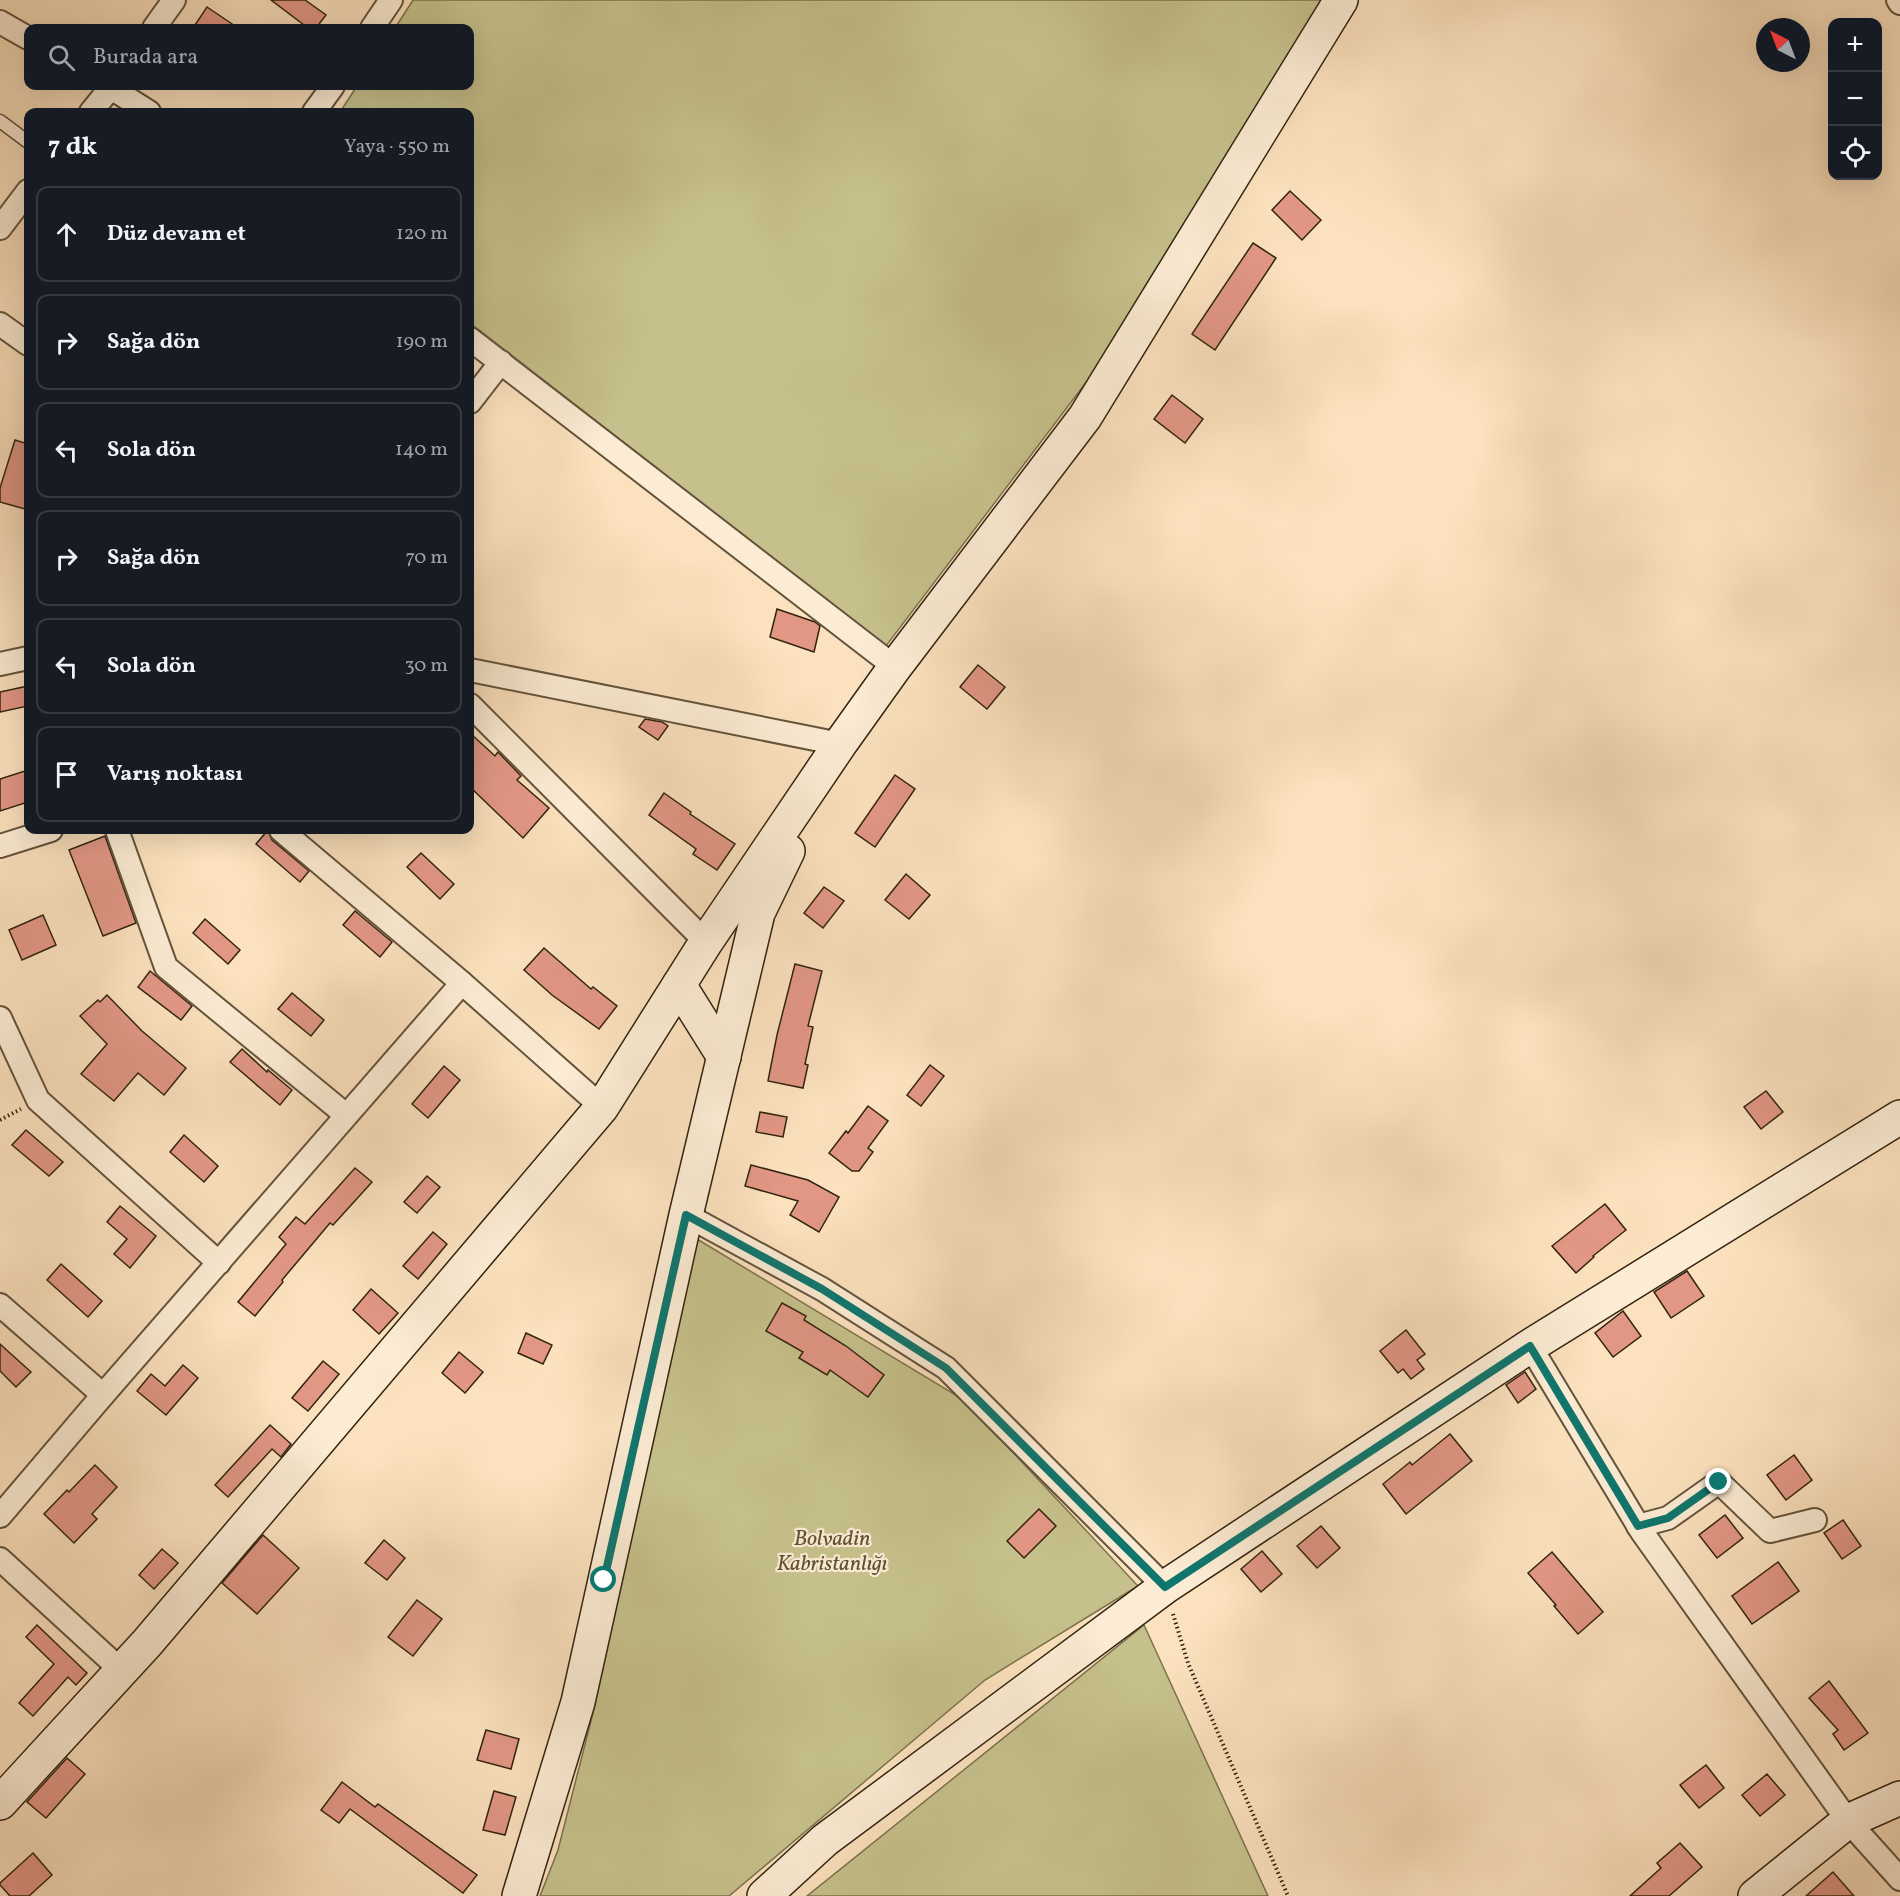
<!DOCTYPE html>
<html lang="tr">
<meta charset="utf-8">
<style>
:root{--surface:#171b24;--page:#20242c;--text:#f1f3f6;--muted:#9ea1a6;--line:#363941}
body{margin:0;font-family:Vollkorn,serif;background:var(--page);color:var(--text)}
.controls{position:absolute;right:18px;top:18px;display:grid;overflow:hidden;border-radius:12px;box-shadow:0 6px 24px #0002}
.controls button{width:54px;height:54px;display:grid;place-items:center;padding:0;border:0;border-bottom:2px solid var(--line);background:var(--surface);color:var(--text);font:30px sans-serif}
.compass{position:absolute;left:1756px;top:18px;width:54px;height:54px;border-radius:50%;background:var(--surface);box-shadow:0 6px 24px #0002;rotate:318deg}
.stop{position:absolute;width:18px;height:18px;margin:-14px;border:4px solid #0f766e;border-radius:50%;background:#fff}
.stop.end{background:#0f766e;border-color:#fff;box-shadow:0 2px 6px #0008}
.list{margin:0;padding:0;list-style:none}
h2{display:flex;justify-content:space-between;align-items:center;height:78px;margin:0;padding:0 24px;font-size:26px}
h2 small{font-size:20px;font-weight:400;color:var(--muted)}
.list li{display:grid;grid-template-columns:39px 1fr auto;gap:18px;align-items:center;box-sizing:border-box;height:96px;margin:0 12px 12px;padding:0 12px;border:2px solid var(--line);border-radius:12px}
.list b{display:block;font-size:22px;white-space:nowrap}
.list em{font-size:20px;font-style:normal;color:var(--muted)}
.icon{flex:none;width:33px;height:33px;fill:none;stroke:currentColor;stroke-width:2;stroke-linecap:round;stroke-linejoin:round}
.map{position:relative;flex:none;width:1900px;height:1896px;overflow:hidden}
.search{position:absolute;background:var(--surface);box-shadow:0 6px 24px #0002;left:24px;top:24px;width:450px;height:66px;display:flex;align-items:center;gap:15px;box-sizing:border-box;padding:0 21px;border-radius:12px;color:var(--muted);font-size:22px}
.panel{position:absolute;background:var(--surface);box-shadow:0 6px 24px #0002;left:24px;top:108px;width:450px;height:726px;border-radius:12px}
.map>svg:first-child{display:block}
</style>
<div class="map">
<svg width="1900" height="1896" viewBox="0 0 1900 1896">
<rect width="100%" height="100%" fill="#fbe1bd"/>
<filter id="stains"><feTurbulence type="fractalNoise" baseFrequency=".00333" numOctaves="4"/><feColorMatrix values="0 0 0 0 .2 0 0 0 0 .09 0 0 0 0 .02 0 0 0 .5 -.17"/></filter>
<radialGradient id="worn" r=".72"><stop offset=".6" stop-color="#630" stop-opacity="0"/><stop offset="1" stop-color="#630" stop-opacity=".3"/></radialGradient>
<g fill="#c6c18c" stroke="#7c724e" stroke-width="1.5">
<polygon points="413,0 1323,0 1100,364 886,646 470,323 470,112 340,112 357,86 470,86 470,28 395,28"/>
<polygon points="697,1239 964,1400 1138,1586 985,1680 729,1896 540,1896 558,1850 592,1717"/>
<polygon points="1144,1625 1268,1896 807,1896"/>
</g>
<g fill="#e29785" stroke="#322411" stroke-width="1.5">
<polygon points="271,0 305,0 326,15 316,28 308,28"/>
<polygon points="207,7 238,28 193,28"/>
<polygon points="1290,191 1321,220 1302,240 1272,210"/>
<polygon points="1253,243 1276,258 1215,350 1192,334"/>
<polygon points="1172,395 1203,419 1185,443 1154,419"/>
<polygon points="15,440 28,444 28,496 25,509 0,502 0,488"/>
<polygon points="777,609 815,622 820,626 814,652 770,637"/>
<polygon points="978,665 1005,687 987,709 960,687"/>
<polygon points="28,686 28,706 0,712 0,692"/>
<polygon points="645,719 662,722 668,726 658,740 639,727"/>
<polygon points="470,733 495,756 498,752 521,776 517,780 549,808 523,838 470,787"/>
<polygon points="28,770 28,802 0,811 0,779"/>
<polygon points="895,775 915,789 875,847 855,833"/>
<polygon points="664,793 691,812 690,814 735,844 717,870 693,854 696,849 649,815"/>
<polygon points="268,830 272,840 309,871 300,882 256,844"/>
<polygon points="105,836 136,923 103,936 69,850"/>
<polygon points="421,853 454,884 440,899 407,867"/>
<polygon points="906,874 930,895 909,919 885,900"/>
<polygon points="824,887 844,901 823,928 804,913"/>
<polygon points="355,911 392,942 380,957 343,925"/>
<polygon points="43,915 56,945 22,960 9,930"/>
<polygon points="205,919 240,950 228,964 193,933"/>
<polygon points="544,948 591,989 593,987 617,1006 599,1029 552,995 524,970"/>
<polygon points="795,964 822,971 808,1026 813,1027 805,1064 808,1065 803,1088 768,1081 777,1035"/>
<polygon points="150,971 192,1006 181,1020 138,987"/>
<polygon points="292,993 324,1020 311,1036 278,1009"/>
<polygon points="107,995 142,1031 186,1068 164,1095 138,1073 114,1101 81,1074 107,1044 80,1016 98,1000 100,1002"/>
<polygon points="242,1049 267,1072 268,1070 292,1090 280,1105 230,1062"/>
<polygon points="930,1065 944,1076 921,1106 907,1095"/>
<polygon points="444,1066 460,1080 428,1118 412,1104"/>
<polygon points="1766,1091 1783,1112 1761,1129 1744,1107"/>
<polygon points="868,1106 888,1121 868,1148 873,1152 859,1171 852,1171 829,1153 846,1131 848,1133"/>
<polygon points="760,1112 787,1117 783,1137 756,1132"/>
<polygon points="26,1130 63,1162 49,1176 12,1145"/>
<polygon points="184,1135 218,1166 204,1182 170,1152"/>
<polygon points="751,1165 808,1180 839,1197 819,1232 790,1215 798,1201 745,1186"/>
<polygon points="355,1168 372,1182 333,1225 330,1223 282,1280 283,1282 255,1316 238,1302 286,1244 279,1237 296,1217 305,1224"/>
<polygon points="427,1176 440,1187 417,1213 404,1202"/>
<polygon points="1605,1204 1626,1230 1593,1256 1594,1257 1576,1273 1552,1246"/>
<polygon points="120,1206 156,1236 130,1268 114,1254 127,1239 107,1222"/>
<polygon points="433,1232 447,1244 418,1279 403,1266"/>
<polygon points="61,1264 102,1301 88,1317 47,1280"/>
<polygon points="1687,1271 1704,1296 1671,1318 1654,1292"/>
<polygon points="371,1289 398,1313 379,1334 353,1310"/>
<polygon points="782,1303 806,1316 804,1320 846,1346 884,1375 868,1397 830,1370 827,1375 799,1358 803,1352 766,1331"/>
<polygon points="1623,1311 1641,1336 1613,1357 1595,1333"/>
<polygon points="1406,1330 1425,1354 1417,1360 1424,1369 1411,1379 1403,1369 1398,1373 1380,1351"/>
<polygon points="526,1333 552,1345 543,1364 518,1353"/>
<polygon points="0,1344 31,1372 16,1387 0,1371"/>
<polygon points="459,1352 483,1372 465,1393 442,1373"/>
<polygon points="323,1361 339,1374 308,1411 292,1398"/>
<polygon points="183,1365 198,1378 166,1415 137,1391 151,1374 165,1386"/>
<polygon points="1525,1372 1536,1389 1518,1403 1506,1385"/>
<polygon points="270,1425 291,1444 281,1457 272,1449 228,1497 215,1485"/>
<polygon points="1450,1434 1472,1461 1406,1514 1383,1484 1410,1462 1412,1465"/>
<polygon points="1794,1455 1812,1480 1786,1500 1767,1475"/>
<polygon points="95,1465 117,1487 92,1514 97,1519 74,1543 44,1514 67,1490 69,1492"/>
<polygon points="1039,1509 1056,1526 1024,1558 1007,1541"/>
<polygon points="1725,1515 1743,1538 1717,1558 1699,1535"/>
<polygon points="1843,1520 1861,1546 1842,1559 1824,1533"/>
<polygon points="1321,1526 1340,1548 1317,1568 1297,1546"/>
<polygon points="263,1535 299,1568 257,1614 222,1583"/>
<polygon points="384,1540 405,1558 387,1580 365,1563"/>
<polygon points="162,1549 178,1563 154,1589 139,1575"/>
<polygon points="1262,1551 1282,1574 1261,1592 1241,1569"/>
<polygon points="1552,1552 1603,1612 1578,1634 1554,1606 1556,1605 1528,1573"/>
<polygon points="1778,1562 1799,1591 1752,1624 1732,1596"/>
<polygon points="417,1600 442,1619 413,1656 388,1637"/>
<polygon points="37,1625 87,1673 76,1685 68,1677 33,1716 19,1703 54,1664 26,1637"/>
<polygon points="1829,1681 1868,1733 1844,1750 1833,1734 1838,1730 1809,1698"/>
<polygon points="486,1730 519,1739 511,1769 477,1760"/>
<polygon points="67,1758 85,1774 46,1818 27,1802"/>
<polygon points="1706,1765 1724,1788 1699,1808 1680,1785"/>
<polygon points="1767,1774 1785,1795 1760,1816 1742,1795"/>
<polygon points="342,1782 375,1807 378,1804 477,1875 463,1893 350,1809 339,1823 321,1810"/>
<polygon points="494,1791 516,1797 505,1835 483,1830"/>
<polygon points="1680,1843 1702,1867 1669,1896 1630,1896 1661,1868 1657,1863"/>
<polygon points="33,1853 52,1875 29,1896 10,1896 0,1885 0,1883"/>
<polygon points="1833,1872 1854,1896 1806,1896"/>
</g>
<g fill="none" stroke-linecap="round" stroke-linejoin="round">
<defs>
<polyline id="lane" points="0,121 28,142"/>
<g id="street">
<polyline points="1898,0 1900,3"/>
<polyline points="0,22 28,38"/>
<polyline points="154,28 174,0"/>
<polyline points="372,28 391,0"/>
<polyline points="108,86 149,112"/>
<polyline points="91,112 112,86"/>
<polyline points="314,112 333,86"/>
<polyline points="0,228 28,191"/>
<polyline points="0,324 28,344"/>
<polyline points="470,339 895,667"/>
<polyline points="470,402 501,362"/>
<polyline points="0,664 28,658"/>
<polyline points="470,670 840,744"/>
<polyline points="470,705 706,942"/>
<polyline points="117,830 166,967 346,1115"/>
<polyline points="281,830 462,983 602,1107"/>
<polyline points="0,846 51,830"/>
<polyline points="0,1018 38,1100 219,1263"/>
<polyline points="686,1215 822,1289 946,1368 1165,1587"/>
<polyline points="0,1305 103,1395"/>
<polyline points="1530,1346 1642,1532 1848,1821 1900,1879"/>
<polyline points="0,1516 103,1395 462,983"/>
<polyline points="1638,1526 1668,1518 1719,1482 1770,1531 1815,1520"/>
<polyline points="0,1559 122,1671"/>
</g>
<g id="secondary">
<polyline points="679,985 724,1057"/>
<polyline points="0,1803 147,1643 602,1107 706,942 840,744 895,667 1085,417 1341,0"/>
<polyline points="519,1896 578,1702 686,1215 758,913 788,851"/>
<polyline points="764,1896 825,1840 1165,1587 1530,1346 1900,1117"/>
<polyline points="1755,1896 1848,1821 1900,1798"/>
</g>
</defs>
<use href="#lane" stroke="#64533c" stroke-width="15"/>
<use href="#street" stroke="#64533c" stroke-width="26"/>
<use href="#secondary" stroke="#322411" stroke-width="36"/>
<g stroke="#322411" stroke-width="4" stroke-dasharray="1.5 3" stroke-linecap="butt">
<polyline points="0,1120 21,1109"/>
<polyline points="1173,1614 1188,1663 1288,1896"/>
</g>
<use href="#lane" stroke="#fcecd4" stroke-width="12"/>
<use href="#street" stroke="#fcecd4" stroke-width="22"/>
<use href="#secondary" stroke="#fcecd4" stroke-width="33"/>
</g>
<g fill="none" stroke-linecap="round" stroke-linejoin="round">
<polyline stroke="#0f766e" stroke-width="8" points="604,1580 686,1215 822,1289 946,1368 1165,1587 1530,1346 1638,1526 1668,1518 1719,1482"/>
</g>
<g text-anchor="middle" dominant-baseline="central" stroke-width="4.5" stroke-linejoin="round" paint-order="stroke">
<g font-size="22" font-style="italic" fill="#5e5336" stroke="#fcecd4">
<text x="832" y="1539">Bolvadin<tspan x="832" dy="25">Kabristanlığı</tspan></text>
</g>
</g>
<rect width="100%" height="100%" filter="url(#stains)"/>
<rect width="100%" height="100%" fill="url(#worn)"/>
</svg>
<div class="controls">
<button>+</button>
<button>−</button>
<button><svg class="icon" aria-label="locate" viewBox="0 0 24 24"><circle cx="12" cy="12" r="6"/><path d="M12 2v4M12 18v4M2 12h4M18 12h4"/></svg></button>
</div>
<svg class="compass" viewBox="-18 -18 36 36"><path d="M0-13l5 13h-10z" fill="#e53935"/><path d="M0 13l5-13h-10z" fill="#9ea1a6"/></svg>
<div class="stop" style="left:604px;top:1580px"></div>
<div class="stop end" style="left:1719px;top:1482px"></div>
<div class="search"><svg class="icon" aria-label="search" viewBox="0 0 24 24"><circle cx="10" cy="10" r="6"/><path d="M15 15l6 6"/></svg>Burada ara</div>
<section class="panel">
<h2>7 dk<small>Yaya · 550 m</small></h2>
<ul class="list">
<li><svg class="icon" aria-label="ahead" viewBox="0 0 24 24"><path d="M12 20V5M6 11l6-6 6 6"/></svg><div><b>Düz devam et</b></div><em>120 m</em></li>
<li><svg class="icon" aria-label="right" viewBox="0 0 24 24"><path d="M7 20v-9h11M14 6l5 5-5 5"/></svg><div><b>Sağa dön</b></div><em>190 m</em></li>
<li><svg class="icon" aria-label="left" viewBox="0 0 24 24"><path d="M17 20v-9H6M10 6l-5 5 5 5"/></svg><div><b>Sola dön</b></div><em>140 m</em></li>
<li><svg class="icon" aria-label="right" viewBox="0 0 24 24"><path d="M7 20v-9h11M14 6l5 5-5 5"/></svg><div><b>Sağa dön</b></div><em>70 m</em></li>
<li><svg class="icon" aria-label="left" viewBox="0 0 24 24"><path d="M17 20v-9H6M10 6l-5 5 5 5"/></svg><div><b>Sola dön</b></div><em>30 m</em></li>
<li><svg class="icon" aria-label="arrive" viewBox="0 0 24 24"><path d="M6 21V4h12l-3 4 3 4H6"/></svg><div><b>Varış noktası</b></div></li>
</ul>
</section>
</div>
